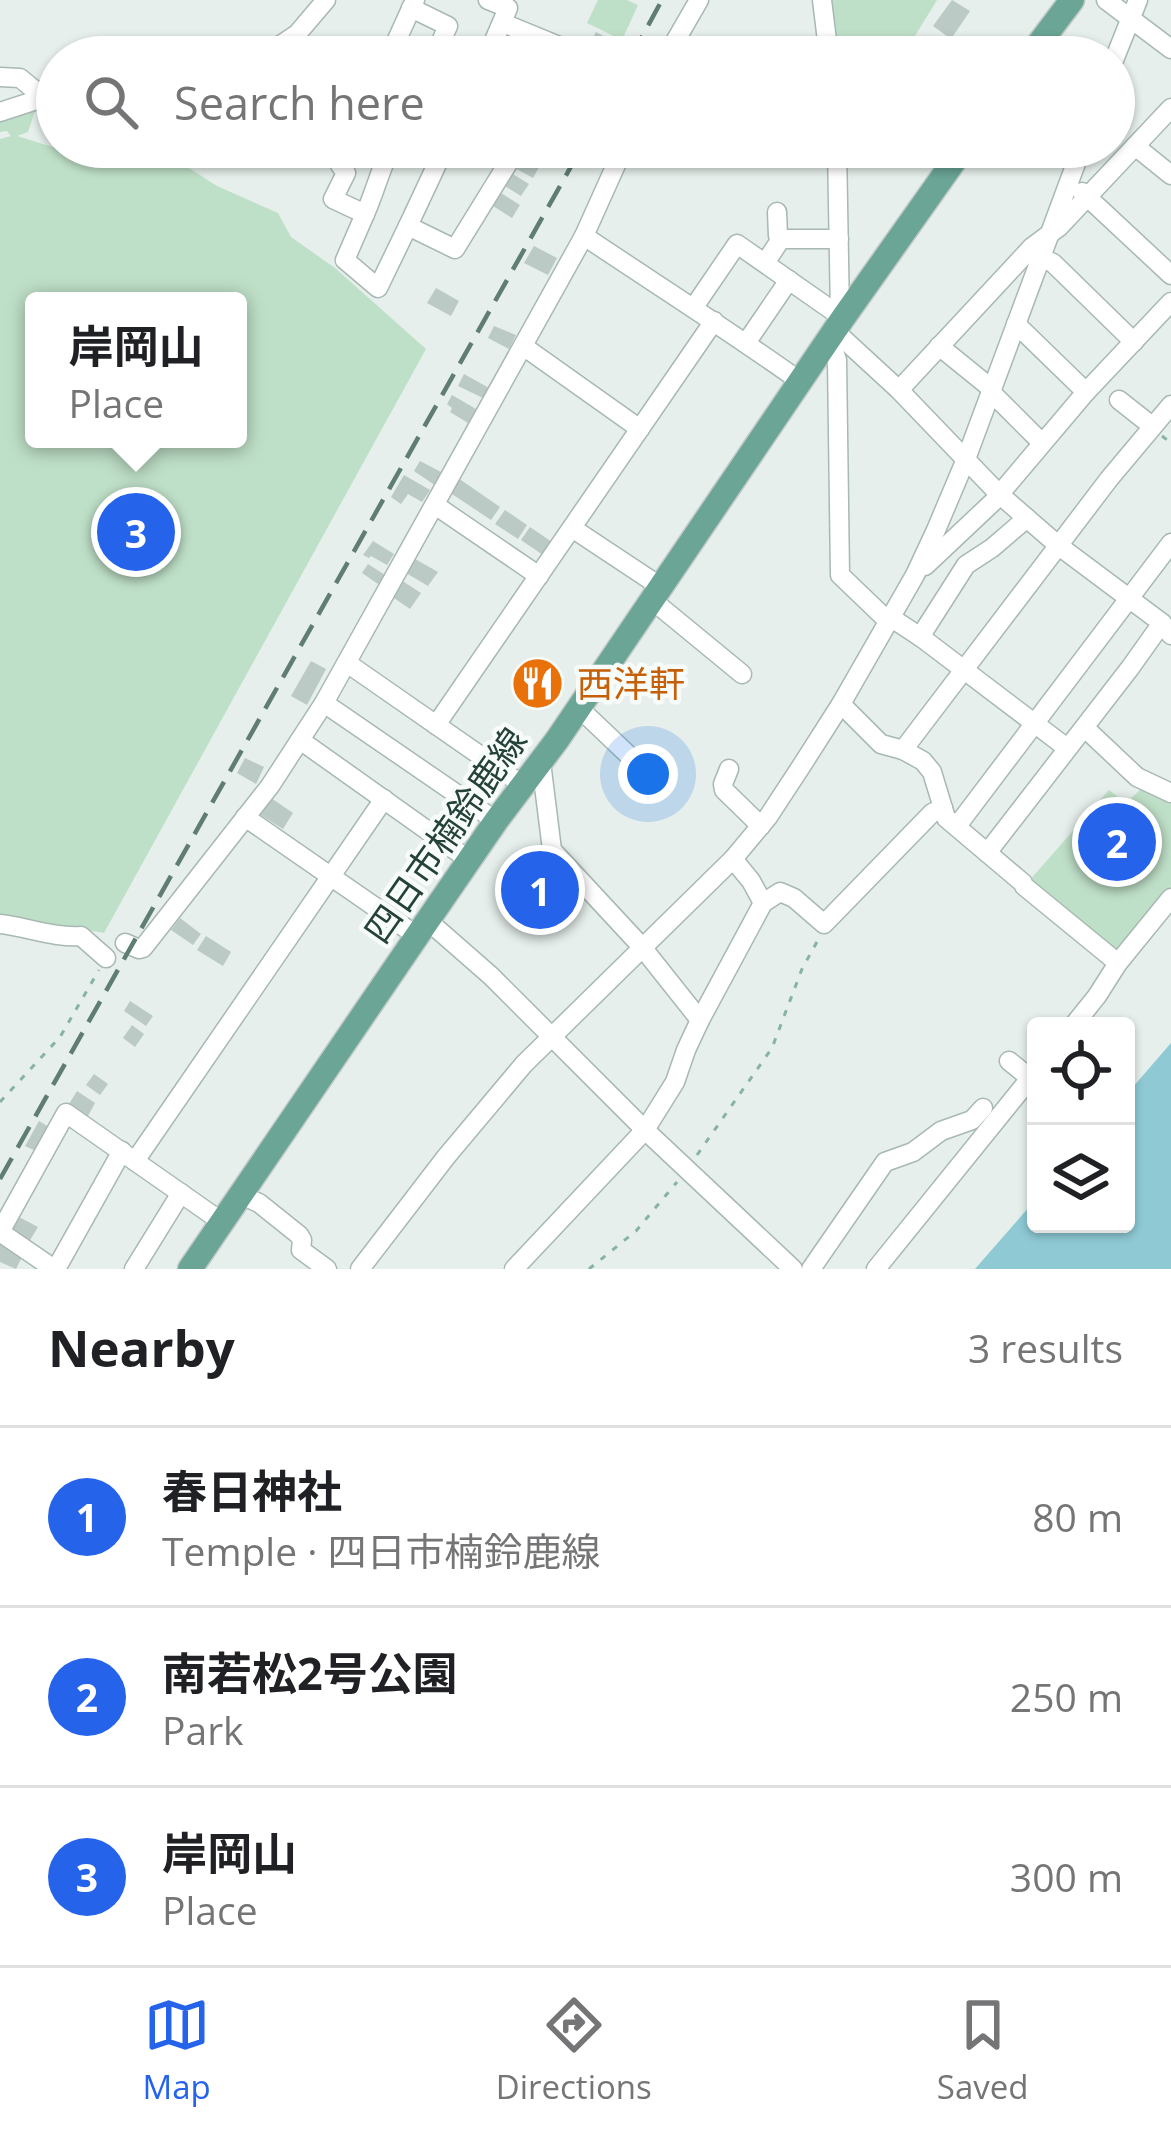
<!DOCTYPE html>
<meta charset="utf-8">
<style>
:root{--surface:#fff;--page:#f2f2f2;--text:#202124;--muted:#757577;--line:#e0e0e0;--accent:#2563eb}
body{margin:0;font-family:"Open Sans","Noto Sans JP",sans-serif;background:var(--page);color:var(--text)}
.controls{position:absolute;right:36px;bottom:36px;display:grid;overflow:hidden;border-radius:12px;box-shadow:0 3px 9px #0004}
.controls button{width:108px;height:108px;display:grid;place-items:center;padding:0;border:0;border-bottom:3px solid var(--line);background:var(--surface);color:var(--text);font:60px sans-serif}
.you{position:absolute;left:648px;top:774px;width:42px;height:42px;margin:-30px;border:9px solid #fff;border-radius:50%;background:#1a73e8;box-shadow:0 0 0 18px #1a73e833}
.badge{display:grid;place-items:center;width:78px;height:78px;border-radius:50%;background:var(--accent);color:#fff;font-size:39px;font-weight:700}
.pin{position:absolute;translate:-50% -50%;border:6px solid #fff;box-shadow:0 3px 12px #0006}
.popup{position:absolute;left:25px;top:292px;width:222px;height:156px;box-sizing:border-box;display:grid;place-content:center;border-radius:12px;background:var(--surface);filter:drop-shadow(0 3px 9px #0005);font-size:39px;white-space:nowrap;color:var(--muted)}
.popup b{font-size:45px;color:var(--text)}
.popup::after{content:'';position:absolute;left:50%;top:100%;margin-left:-24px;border:24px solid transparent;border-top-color:var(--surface)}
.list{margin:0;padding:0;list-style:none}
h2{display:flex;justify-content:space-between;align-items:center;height:156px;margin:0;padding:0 48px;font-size:51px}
h2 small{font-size:39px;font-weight:400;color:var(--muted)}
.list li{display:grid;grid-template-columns:78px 1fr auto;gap:36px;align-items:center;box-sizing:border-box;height:180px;padding:0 48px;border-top:3px solid var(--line)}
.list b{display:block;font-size:45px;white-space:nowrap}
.list p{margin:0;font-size:39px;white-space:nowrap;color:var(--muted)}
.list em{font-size:39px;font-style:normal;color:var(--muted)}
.icon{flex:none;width:66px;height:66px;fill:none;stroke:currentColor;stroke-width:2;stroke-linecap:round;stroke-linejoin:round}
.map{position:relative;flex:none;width:1171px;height:1269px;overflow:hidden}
.search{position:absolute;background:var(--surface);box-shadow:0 3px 9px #0004;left:36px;right:36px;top:36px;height:132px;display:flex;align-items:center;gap:30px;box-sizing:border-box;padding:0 42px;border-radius:66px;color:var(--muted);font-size:45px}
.sheet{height:696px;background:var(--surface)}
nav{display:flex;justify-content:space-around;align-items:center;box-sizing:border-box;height:168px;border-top:3px solid var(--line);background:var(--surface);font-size:33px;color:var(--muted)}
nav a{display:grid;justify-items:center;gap:6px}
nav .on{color:var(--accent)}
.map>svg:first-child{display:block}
</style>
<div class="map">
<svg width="1171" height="1269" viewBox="0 0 1171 1269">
<rect width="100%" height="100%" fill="#e6efeb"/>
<g fill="#bfe0c8" fill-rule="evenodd">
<polygon points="598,0 627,0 638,5 622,40 587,23"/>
<polygon points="828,0 937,0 902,57 832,55"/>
<path d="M29,107L35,111L28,132L17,136L85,157L161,150L217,186L278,213L291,237L335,268L426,349L104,933L0,915V139L11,136L7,131L0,132V117ZM34,301H238V439H34Z"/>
<polygon points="1143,787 1171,799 1171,888 1116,955 1028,882 1109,790 1126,803"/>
</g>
<polygon fill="#8ec9d4" points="1171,1043 1171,1269 975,1269 1036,1199 1036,1224 1126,1224 1126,1095"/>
<g fill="#bbcac4">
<polygon points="952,0 970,11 951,39 933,26"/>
<polygon points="596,32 615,42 606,57 582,57"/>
<polygon points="522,149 543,160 533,178 513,167"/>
<polygon points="508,171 529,184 521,196 500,183"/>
<polygon points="501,193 520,205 512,218 493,206"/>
<polygon points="534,246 557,258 548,275 524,263"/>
<polygon points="436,288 459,301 451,316 427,303"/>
<polygon points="494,326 516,335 509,349 488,338"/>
<polygon points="464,374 489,388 483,398 458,386"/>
<polygon points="452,395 476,409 468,423 450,412 452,408 447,404"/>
<polygon points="420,461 443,473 436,486 414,471"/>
<polygon points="404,475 430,490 422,502 408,494 401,504 391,497"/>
<polygon points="458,478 500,507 491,520 449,492"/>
<polygon points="505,510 527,525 518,539 495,524"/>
<polygon points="530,527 552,542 543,555 521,540"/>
<polygon points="373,541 394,554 387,565 371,556 369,558 363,555"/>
<polygon points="415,559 438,572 428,586 406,573"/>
<polygon points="368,564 385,575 378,584 362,573"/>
<polygon points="401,580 421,593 410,609 391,596"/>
<polygon points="311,661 326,669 307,705 291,696"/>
<polygon points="245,758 264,767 256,784 237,773"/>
<polygon points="271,798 293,813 283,829 259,814"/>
<polygon points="180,918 201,934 193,945 171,930"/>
<polygon points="206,936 231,952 223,966 197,950"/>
<polygon points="130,1001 153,1016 146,1026 124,1011"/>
<polygon points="132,1025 144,1034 135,1047 123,1038"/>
<polygon points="94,1074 108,1084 100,1095 86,1085"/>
<polygon points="77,1091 95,1103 88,1116 69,1104"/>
<polygon points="39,1121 49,1127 36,1151 25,1146"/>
<polygon points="19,1217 38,1227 29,1242 11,1232"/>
<polygon points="0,1241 23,1255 16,1269 0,1262"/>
</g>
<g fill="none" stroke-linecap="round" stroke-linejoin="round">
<defs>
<g id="minor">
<polyline points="822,0 829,57"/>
<polyline points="1106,0 1171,49"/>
<polyline points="411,8 448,26 434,57"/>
<polyline points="503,23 576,53 573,57"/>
<polyline points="263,57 297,34 326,0"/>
<polyline points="389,57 415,0"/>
<polyline points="487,57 508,8 488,0"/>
<polyline points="666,57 699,0"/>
<polyline points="1114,60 1138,0"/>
<polyline points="0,77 20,78 37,92 57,86"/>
<polyline points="0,112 52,95"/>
<polyline points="1135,146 1171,175"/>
<polyline points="348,147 340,165 346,173 333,199 365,214 345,260 378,288 408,226"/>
<polyline points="445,147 408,226 455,249 518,147"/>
<polyline points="483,147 510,160"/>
<polyline points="837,147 840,315"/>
<polyline points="1082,192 1171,275"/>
<polyline points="777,212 778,236 781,239"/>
<path d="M365,214C375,192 380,170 391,147"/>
<path d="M584,236C657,285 730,331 801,382"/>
<polyline points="1042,258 1053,263 1134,342"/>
<polyline points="765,263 781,239 839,239"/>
<polyline points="694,307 737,244 843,318"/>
<polyline points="1016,324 1086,392"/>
<polyline points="836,332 899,390 999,494 1059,546 1162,623 1171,635"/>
<polyline points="830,340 837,360 840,575 888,621"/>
<polyline points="746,343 789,280"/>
<polyline points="523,346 640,429"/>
<polyline points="939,346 992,389"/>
<polyline points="899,390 1032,247 1059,227 1171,108"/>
<polyline points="991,392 1042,443"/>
<polyline points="1119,400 1152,426"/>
<polyline points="435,505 539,576"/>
<polyline points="572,528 661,587"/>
<polyline points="925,566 993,502 1086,392 1171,302"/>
<polyline points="652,600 742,674"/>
<polyline points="890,617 922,638 1067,748"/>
<polyline points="920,637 966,565 992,548 1027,518"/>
<polyline points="347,663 524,786"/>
<polyline points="324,703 496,821"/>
<polyline points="841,704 881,744 903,750 923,761 932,772 946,818 1023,883 1024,886 1118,963"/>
<polyline points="579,708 640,766"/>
<polyline points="436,725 714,321"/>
<polyline points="1085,728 1137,777 1171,793"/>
<polyline points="300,740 469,860"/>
<polyline points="903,750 1109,479 1171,405"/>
<polyline points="541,762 552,850 642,947 700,1020"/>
<polyline points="729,769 723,784 724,790 761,826"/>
<polyline points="245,817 417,936"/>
<polyline points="957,826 1171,543"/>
<polyline points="987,853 1130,668 1162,623"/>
<polyline points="733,859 751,881 763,903"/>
<polyline points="427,920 491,976 645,1130 793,1269"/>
<path d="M0,924C27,927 54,938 81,936L106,958"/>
<polyline points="125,943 139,949 143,948 270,786 324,703 584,236 624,147"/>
<polyline points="1073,1026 1097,996 1118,963 1171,898"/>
<polyline points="1009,1061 1030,1078"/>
<polyline points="135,1161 384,799"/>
<polyline points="241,1195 259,1203 299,1235 302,1240 301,1250 327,1269"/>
<polyline points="54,1269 0,1232 66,1113 222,1222"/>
<polyline points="56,1269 122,1151"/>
<polyline points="134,1269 181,1193"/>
<polyline points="360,1269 446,1157 524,1064 733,859 768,817 804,762 841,704 915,575 936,530 966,459 1082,147"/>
<polyline points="514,1269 645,1130 675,1082 686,1050 700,1020 763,903 780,892 794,898 824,924 932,813 943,808"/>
<polyline points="811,1269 885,1162 913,1152 941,1131 972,1120 983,1108"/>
<polyline points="876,1269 1036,1071"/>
</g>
<g id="major">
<polyline points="1029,57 1072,0"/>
<polyline points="190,1269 417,936 496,821 557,740 843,318 964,147"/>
</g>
</defs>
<use href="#minor" stroke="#a8b8b2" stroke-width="21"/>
<use href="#major" stroke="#c2cac8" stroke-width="27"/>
<g stroke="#86b3a5" stroke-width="3" stroke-dasharray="6 9" stroke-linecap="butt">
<polyline points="1162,436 1171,443"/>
<polyline points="0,1102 60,1037 99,970"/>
<polyline points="697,1155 772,1048 802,969 818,940"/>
<polyline points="589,1269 636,1231 677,1182"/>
</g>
<use href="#minor" stroke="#fff" stroke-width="18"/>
<use href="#major" stroke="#6aa596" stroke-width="24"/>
<g stroke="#5f7d75" stroke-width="4.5" stroke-dasharray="24 12" stroke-linecap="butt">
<polyline points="631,57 662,0"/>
<polyline points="0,1179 582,147"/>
</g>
</g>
<defs>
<symbol id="restaurant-disc" viewBox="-11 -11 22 22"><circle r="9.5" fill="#e8710a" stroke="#f7fbf9"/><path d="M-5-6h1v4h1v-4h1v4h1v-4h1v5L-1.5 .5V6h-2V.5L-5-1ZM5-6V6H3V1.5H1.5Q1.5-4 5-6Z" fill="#fff"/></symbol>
</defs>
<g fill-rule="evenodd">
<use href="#restaurant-disc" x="508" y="654" width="59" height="59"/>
</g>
<g text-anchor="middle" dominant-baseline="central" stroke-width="9" stroke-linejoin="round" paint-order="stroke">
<g font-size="36" fill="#c56008" stroke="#f7fbf9" text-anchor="start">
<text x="577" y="683">西洋軒</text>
</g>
<g font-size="36" fill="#24423a" stroke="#f7fbf9">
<text transform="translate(445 835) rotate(-55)">四日市楠鈴鹿線</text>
</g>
</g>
</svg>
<div class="controls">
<button><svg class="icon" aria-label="locate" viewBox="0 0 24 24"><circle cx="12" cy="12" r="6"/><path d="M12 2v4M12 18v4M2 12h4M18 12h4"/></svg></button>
<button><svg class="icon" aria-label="layers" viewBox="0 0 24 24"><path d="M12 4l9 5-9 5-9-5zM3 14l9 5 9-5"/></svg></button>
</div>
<div class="you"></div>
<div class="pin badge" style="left:540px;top:890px">1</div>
<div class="pin badge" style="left:1117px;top:842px">2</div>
<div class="pin badge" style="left:136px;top:532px">3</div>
<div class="popup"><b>岸岡山</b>Place</div>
<div class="search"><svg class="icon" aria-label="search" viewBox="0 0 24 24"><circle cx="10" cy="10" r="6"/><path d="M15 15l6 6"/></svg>Search here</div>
</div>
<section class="sheet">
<h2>Nearby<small>3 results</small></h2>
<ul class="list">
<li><span class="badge">1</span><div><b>春日神社</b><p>Temple · 四日市楠鈴鹿線</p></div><em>80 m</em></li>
<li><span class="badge">2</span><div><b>南若松2号公園</b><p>Park</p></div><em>250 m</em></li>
<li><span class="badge">3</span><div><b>岸岡山</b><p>Place</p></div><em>300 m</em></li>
</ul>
</section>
<nav>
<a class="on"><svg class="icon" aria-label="map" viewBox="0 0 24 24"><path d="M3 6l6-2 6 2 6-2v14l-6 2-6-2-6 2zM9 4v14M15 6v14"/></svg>Map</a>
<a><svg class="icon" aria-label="directions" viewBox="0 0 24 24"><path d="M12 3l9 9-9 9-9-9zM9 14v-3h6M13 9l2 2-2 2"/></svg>Directions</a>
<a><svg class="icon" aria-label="saved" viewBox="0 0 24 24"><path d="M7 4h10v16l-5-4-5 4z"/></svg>Saved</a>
</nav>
